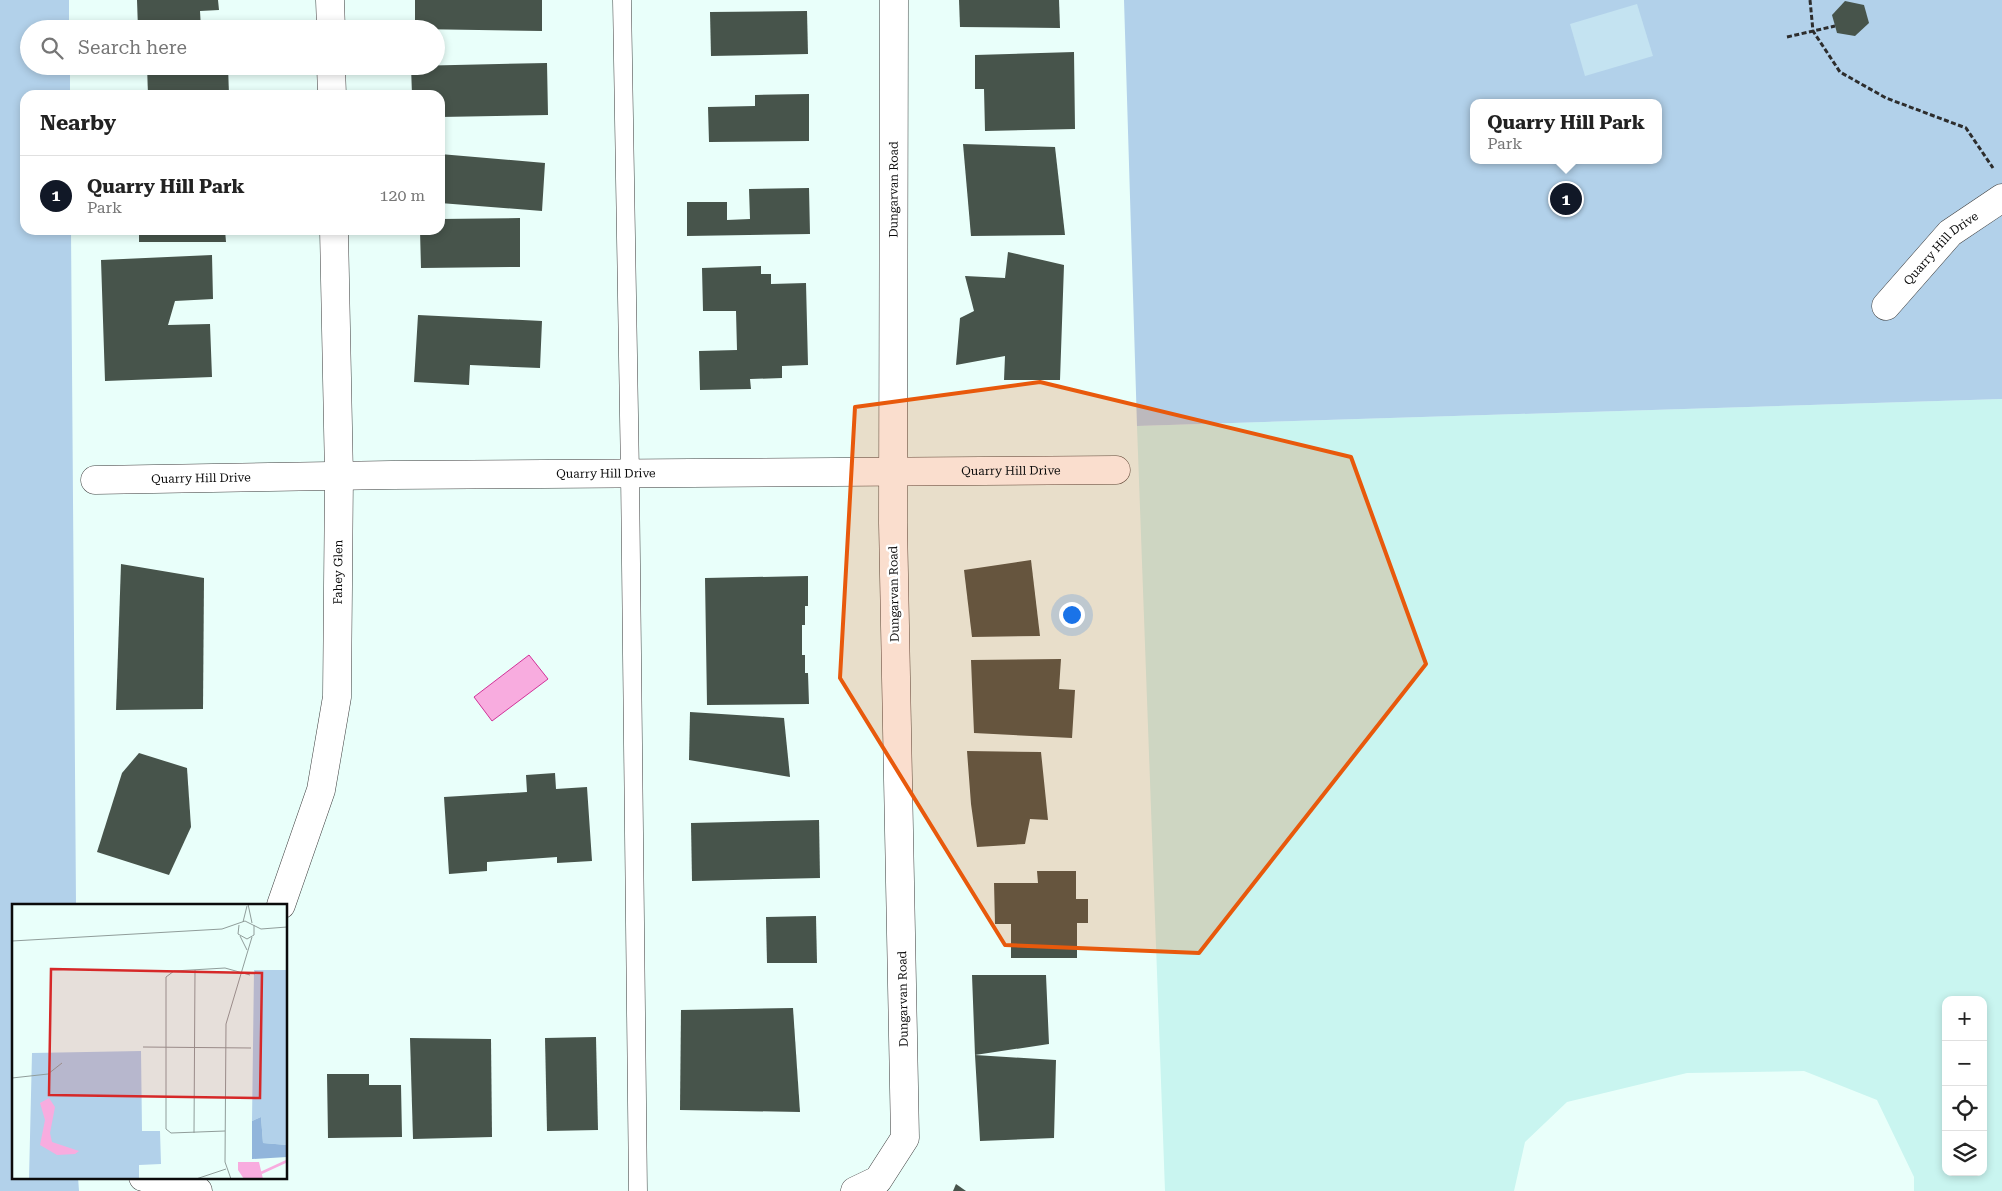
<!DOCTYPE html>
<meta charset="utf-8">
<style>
:root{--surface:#fff;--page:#f2f2f2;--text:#222;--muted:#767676;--line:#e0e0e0;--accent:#111827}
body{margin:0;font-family:"Roboto Serif",serif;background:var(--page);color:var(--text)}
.controls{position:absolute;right:15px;bottom:15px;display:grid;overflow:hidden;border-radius:10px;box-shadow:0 2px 8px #0003}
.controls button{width:45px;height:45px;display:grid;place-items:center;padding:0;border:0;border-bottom:1px solid var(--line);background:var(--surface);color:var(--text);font:25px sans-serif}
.you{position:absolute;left:1071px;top:614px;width:18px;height:18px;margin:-12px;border:4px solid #fff;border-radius:50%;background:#1a73e8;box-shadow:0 0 0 8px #1a73e833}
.badge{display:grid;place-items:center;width:32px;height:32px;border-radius:50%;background:var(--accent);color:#fff;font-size:16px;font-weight:700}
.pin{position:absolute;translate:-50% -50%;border:2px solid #fff;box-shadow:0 1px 5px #0006}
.popup{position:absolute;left:1470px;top:99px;width:192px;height:65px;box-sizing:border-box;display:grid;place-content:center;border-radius:10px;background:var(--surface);filter:drop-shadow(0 1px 4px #0005);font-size:16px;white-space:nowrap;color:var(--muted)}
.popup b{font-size:19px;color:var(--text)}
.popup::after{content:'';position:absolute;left:50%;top:100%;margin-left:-10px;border:10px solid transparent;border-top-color:var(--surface)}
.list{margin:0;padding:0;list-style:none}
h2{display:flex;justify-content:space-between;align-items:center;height:65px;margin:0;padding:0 20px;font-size:21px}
h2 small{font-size:16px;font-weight:400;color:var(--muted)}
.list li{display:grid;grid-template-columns:32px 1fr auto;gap:15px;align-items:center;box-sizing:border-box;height:80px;padding:0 20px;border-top:1px solid var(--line)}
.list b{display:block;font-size:19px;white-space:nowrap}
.list p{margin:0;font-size:16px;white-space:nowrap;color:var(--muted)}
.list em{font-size:16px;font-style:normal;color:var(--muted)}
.icon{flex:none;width:28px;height:28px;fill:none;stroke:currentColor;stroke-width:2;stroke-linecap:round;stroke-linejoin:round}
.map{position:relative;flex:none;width:2002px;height:1191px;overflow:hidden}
.search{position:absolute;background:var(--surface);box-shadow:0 2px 8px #0003;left:20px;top:20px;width:425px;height:55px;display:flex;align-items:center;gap:12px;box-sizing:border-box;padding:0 18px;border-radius:28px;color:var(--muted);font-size:19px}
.panel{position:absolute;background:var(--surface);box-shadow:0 2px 8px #0003;left:20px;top:90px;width:425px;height:145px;border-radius:15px}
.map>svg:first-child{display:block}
</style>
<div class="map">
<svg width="2002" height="1191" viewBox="0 0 2002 1191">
<rect width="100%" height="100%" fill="#e9fffa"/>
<path fill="#c9f5f0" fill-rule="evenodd" d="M2002,399V1191H1914V1177L1877,1100L1804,1071L1687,1073L1567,1102L1525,1142L1514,1191H1165L1137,426ZM1946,1000H1983V1172H1946Z"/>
<g fill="#b2d1ea" fill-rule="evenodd">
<polygon points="0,0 69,0 69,29 29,29 29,66 70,66 70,95 25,95 25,230 71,230 76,905 14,905 14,1177 78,1177 79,1191 0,1191"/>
<path d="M1124,0H2002V399L1137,426ZM1474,103H1658V160H1474Z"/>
</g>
<polygon fill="#c4e3f1" points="1637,4 1653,56 1585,76 1570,24"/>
<polygon fill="#f8acdf" stroke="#d13198" points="529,655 548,679 492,721 474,697"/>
<g fill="#47544b">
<polygon points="137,0 218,0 219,10 200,11 201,29 138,29"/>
<polygon points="415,0 542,0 542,31 415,29"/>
<polygon points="959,0 1059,0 1060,28 960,27"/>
<polygon points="1845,1 1864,5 1869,23 1855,36 1837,33 1832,15"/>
<polygon points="807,11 808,54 711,56 710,12"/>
<polygon points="1074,52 1075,129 985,131 984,89 975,89 975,55"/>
<polygon points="547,63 548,115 440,117 440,95 412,95 411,66"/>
<polygon points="147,66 228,66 229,95 148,95"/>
<polygon points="809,94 809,141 709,142 708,107 755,106 755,95"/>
<polygon points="963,144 1055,147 1065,235 971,236"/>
<polygon points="440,154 545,163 542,211 440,203"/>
<polygon points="809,188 810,234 687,236 687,202 727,202 727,220 750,219 749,189"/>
<polygon points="520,218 520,267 421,268 420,230 440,230 440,219"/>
<polygon points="139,230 225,230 226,242 139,242"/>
<polygon points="1008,252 1064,265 1060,380 1004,380 1005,356 956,365 960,318 974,311 965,276 1005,278"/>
<polygon points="212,255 213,299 175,301 168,325 210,324 212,377 105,381 101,260"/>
<polygon points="761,266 761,274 771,274 771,284 806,283 808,365 782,366 782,378 750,379 751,389 700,390 699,351 737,350 736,311 703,311 702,268"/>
<polygon points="418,315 542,321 540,368 470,365 469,385 414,382"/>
<polygon points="1031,560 1040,636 972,637 964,570"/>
<polygon points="121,564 204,578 203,709 116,710"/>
<polygon points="808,576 808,606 805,606 805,625 802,625 802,655 805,655 805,673 808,673 809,704 707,705 705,578"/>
<polygon points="1061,659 1059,689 1075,690 1072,738 974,733 971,660"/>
<polygon points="690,712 784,718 790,777 689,760"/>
<polygon points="967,751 1041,752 1048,820 1030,819 1025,844 977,847 971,804"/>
<polygon points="139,753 187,768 191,827 169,875 97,852 122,773"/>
<polygon points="555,773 556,789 587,787 592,861 557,863 557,857 487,862 487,871 449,874 444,797 527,792 526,775"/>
<polygon points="819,820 820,878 692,881 691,823"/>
<polygon points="1037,871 1076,871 1076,899 1088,899 1088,923 1077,923 1077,958 1011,958 1011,924 995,924 994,883 1038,883"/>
<polygon points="816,916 817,963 767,963 766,917"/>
<polygon points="972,975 1046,975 1049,1044 975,1055 1056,1060 1054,1138 980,1141 975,1055"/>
<polygon points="793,1008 800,1112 680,1110 681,1010"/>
<polygon points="596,1037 598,1130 547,1131 545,1038"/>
<polygon points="410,1038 491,1039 492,1137 413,1139"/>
<polygon points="327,1074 369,1074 369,1085 401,1085 402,1137 328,1138"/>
<polygon points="956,1184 966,1191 953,1191"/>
</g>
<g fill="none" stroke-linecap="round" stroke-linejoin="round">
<defs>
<polyline id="service" points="622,0 630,474 638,1191"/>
<g id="minor">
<polyline points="330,0 331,29"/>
<polyline points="331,66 332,95"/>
<path id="s1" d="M1886,306L1950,233L2002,198"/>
<path id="s2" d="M95,480L391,475L1116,470"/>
<path id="s3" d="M281,905L321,790L337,697L339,476L334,230"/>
<polyline points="143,1177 198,1191"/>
<path id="s4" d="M855,1191L878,1180L905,1138L893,523L894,0"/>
</g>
</defs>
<use href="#service" stroke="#3e3e3e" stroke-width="19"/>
<use href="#minor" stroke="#3e3e3e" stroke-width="29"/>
<g stroke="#2d2d2d" stroke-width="3" stroke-dasharray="5 2.5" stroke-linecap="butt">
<polyline points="1810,0 1813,31 1840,72 1886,98 1966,128 1993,168"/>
<polyline points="1787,37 1835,26"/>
</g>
<use href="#service" stroke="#fff" stroke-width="18"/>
<use href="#minor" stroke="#fff" stroke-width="28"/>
</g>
<path fill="#e8590c" fill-opacity="0.2" stroke="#e8590c" stroke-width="4" stroke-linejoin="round" d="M1040,382L1351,457L1426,664L1199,953L1005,945L840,678L855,407Z"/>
<g text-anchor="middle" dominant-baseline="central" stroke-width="5" stroke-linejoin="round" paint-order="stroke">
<g font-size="12" fill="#0b0b0b" stroke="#fff">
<text stroke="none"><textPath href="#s4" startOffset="1024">Dungarvan Road</textPath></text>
<text stroke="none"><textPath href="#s1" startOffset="80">Quarry Hill Drive</textPath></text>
<text stroke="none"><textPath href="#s2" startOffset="916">Quarry Hill Drive</textPath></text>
<text stroke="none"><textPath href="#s2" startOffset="511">Quarry Hill Drive</textPath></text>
<text stroke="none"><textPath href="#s2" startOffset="106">Quarry Hill Drive</textPath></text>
<text stroke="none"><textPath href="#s3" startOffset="341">Fahey Glen</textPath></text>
<text transform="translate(894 594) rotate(-91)">Dungarvan Road</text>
<text transform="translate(903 999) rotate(-91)">Dungarvan Road</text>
</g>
</g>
<g transform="translate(12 904)">
<rect width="275" height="275" fill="#e9fffa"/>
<path d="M242,66H275V241L251,239L249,213L240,217ZM129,147L130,227H148L149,260L127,261V275H17L20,149Z" fill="#b2d1ea"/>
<path d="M249,213L251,239L275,241V253L240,255V217Z" fill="#91b5db"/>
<path d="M37,194L43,203L38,229L40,238L67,247L63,250L45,251L28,241L33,216L28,199ZM226,258H247L251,275H232L226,266Z" fill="#f8acdf"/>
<path fill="none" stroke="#f8acdf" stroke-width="2.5" d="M249,269L275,257"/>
<path fill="none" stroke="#909d9a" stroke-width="1" d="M236,0L240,19M231,18L235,2M227,21L226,30L235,35L242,31V21M228,32L235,46M0,37L210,25L233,17L249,25L275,23M131,143L239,144M0,174L36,170L50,159M213,227L159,229L154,225V73L162,67L213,64L238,71M182,229L183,66M184,275L214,265M219,275L213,258L214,120L240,33"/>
<path fill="#d62828" fill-opacity="0.15" stroke="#d62828" stroke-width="2.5" d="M39,65L250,69L248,194L37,191Z"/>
<rect width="275" height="275" fill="none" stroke="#0b0b0b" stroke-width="2.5"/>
</g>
</svg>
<div class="controls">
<button>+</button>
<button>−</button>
<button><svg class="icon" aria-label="locate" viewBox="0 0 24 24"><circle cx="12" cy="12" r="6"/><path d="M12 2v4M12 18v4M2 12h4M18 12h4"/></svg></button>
<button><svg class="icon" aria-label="layers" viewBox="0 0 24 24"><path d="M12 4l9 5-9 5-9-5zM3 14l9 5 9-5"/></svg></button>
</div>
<div class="you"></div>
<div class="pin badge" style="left:1566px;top:199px">1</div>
<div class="popup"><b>Quarry Hill Park</b>Park</div>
<div class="search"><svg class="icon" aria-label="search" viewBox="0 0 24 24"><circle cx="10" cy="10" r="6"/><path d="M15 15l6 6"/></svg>Search here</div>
<section class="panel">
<h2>Nearby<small></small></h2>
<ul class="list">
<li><span class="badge">1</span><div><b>Quarry Hill Park</b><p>Park</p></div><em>120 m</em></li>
</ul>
</section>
</div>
